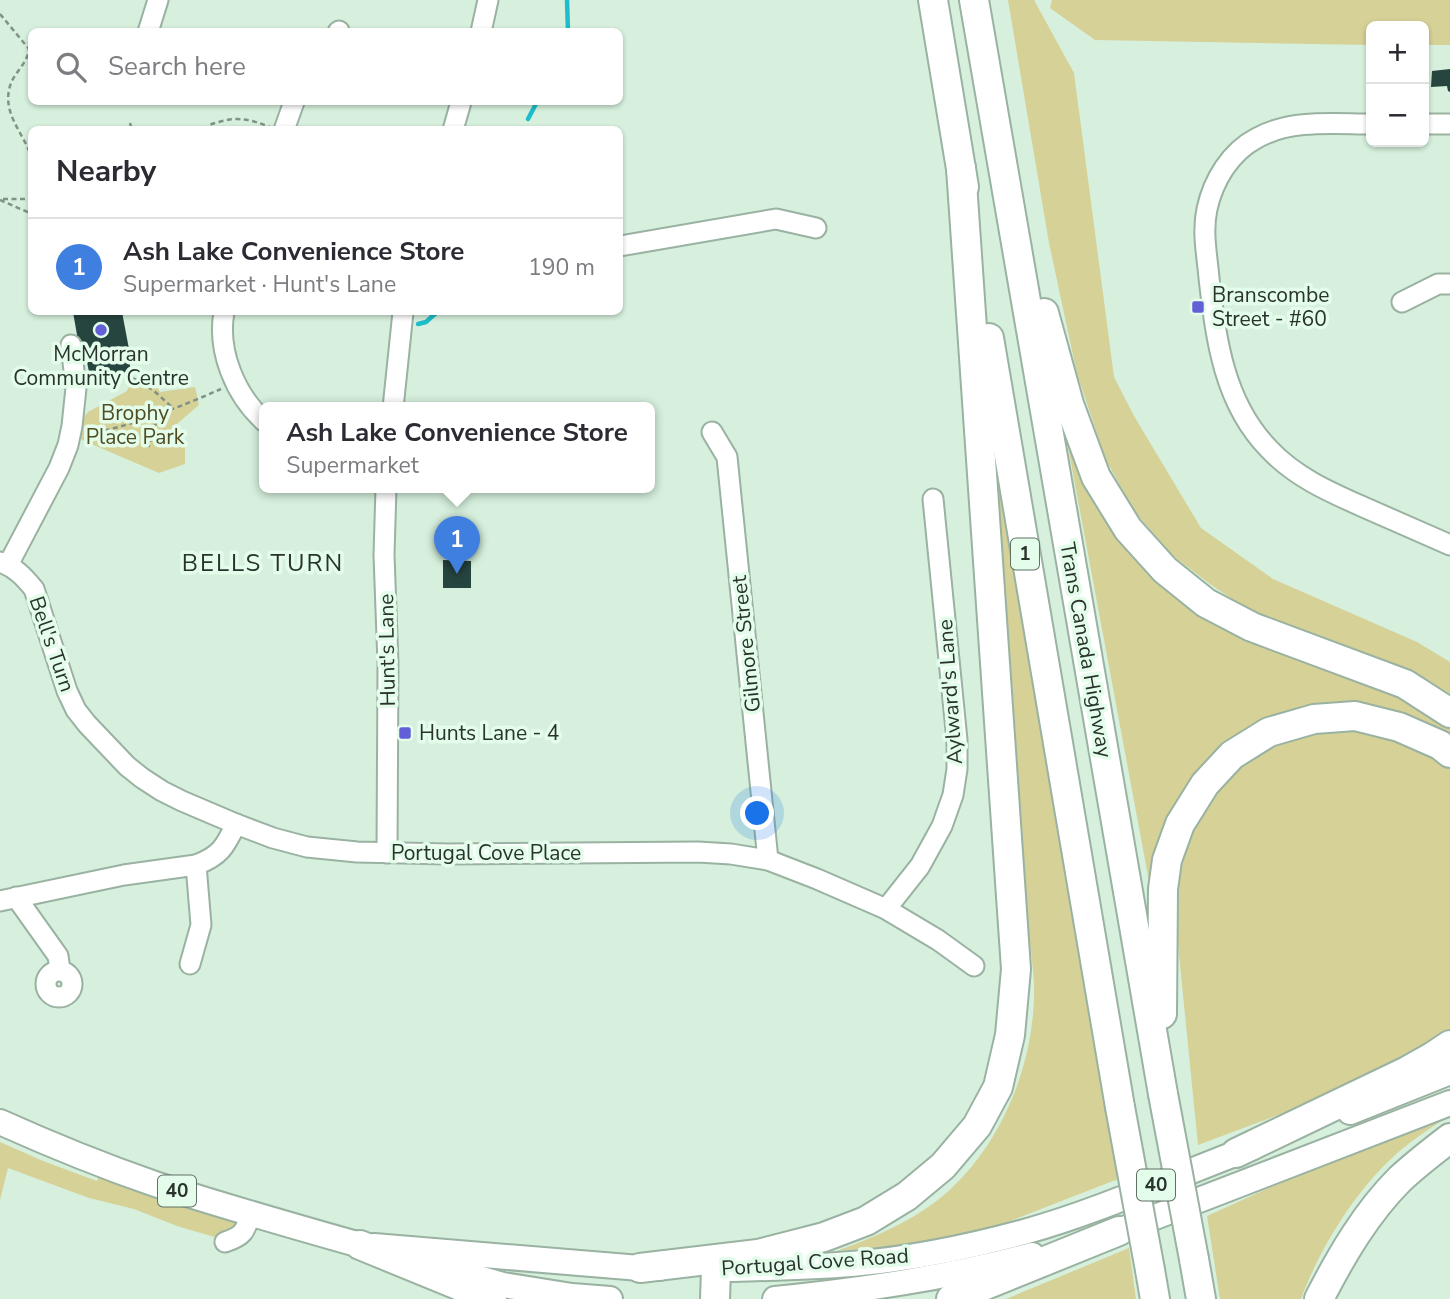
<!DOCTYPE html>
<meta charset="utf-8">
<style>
:root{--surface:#fff;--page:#f2f2f3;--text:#2b2b33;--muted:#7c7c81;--line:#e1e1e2;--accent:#625fd7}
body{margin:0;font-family:"Nunito Sans",sans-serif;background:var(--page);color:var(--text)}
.controls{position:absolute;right:21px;top:21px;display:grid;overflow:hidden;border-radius:10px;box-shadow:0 2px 5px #0004}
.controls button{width:63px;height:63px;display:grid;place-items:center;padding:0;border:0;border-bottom:2px solid var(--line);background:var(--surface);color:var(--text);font:35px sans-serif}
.you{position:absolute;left:758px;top:814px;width:24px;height:24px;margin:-18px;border:5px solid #fff;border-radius:50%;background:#1a73e8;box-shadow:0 0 0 10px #1a73e833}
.badge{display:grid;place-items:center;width:46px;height:46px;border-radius:50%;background:var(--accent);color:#fff;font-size:23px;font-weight:700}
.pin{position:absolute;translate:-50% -58px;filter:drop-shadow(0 2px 4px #0008)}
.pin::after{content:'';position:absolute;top:37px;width:24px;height:21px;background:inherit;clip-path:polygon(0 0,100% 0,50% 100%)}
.popup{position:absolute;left:259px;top:402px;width:396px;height:91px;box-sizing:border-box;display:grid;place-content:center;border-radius:10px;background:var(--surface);filter:drop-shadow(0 2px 5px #0005);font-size:23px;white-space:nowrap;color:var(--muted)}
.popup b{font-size:26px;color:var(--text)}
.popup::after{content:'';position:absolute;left:50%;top:100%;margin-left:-14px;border:14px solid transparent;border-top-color:var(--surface)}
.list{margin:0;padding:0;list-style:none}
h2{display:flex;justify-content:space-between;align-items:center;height:91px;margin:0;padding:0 28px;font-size:30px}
h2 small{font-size:23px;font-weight:400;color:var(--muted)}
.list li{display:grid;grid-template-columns:46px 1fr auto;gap:21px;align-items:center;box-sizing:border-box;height:98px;padding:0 28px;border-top:2px solid var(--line)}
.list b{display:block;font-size:26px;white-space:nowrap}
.list p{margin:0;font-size:23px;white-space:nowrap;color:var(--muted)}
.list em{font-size:23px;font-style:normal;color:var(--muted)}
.icon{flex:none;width:38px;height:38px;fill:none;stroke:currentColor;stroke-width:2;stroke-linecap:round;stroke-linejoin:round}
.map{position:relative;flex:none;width:1450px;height:1299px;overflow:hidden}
.search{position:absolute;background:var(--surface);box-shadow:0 2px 5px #0004;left:28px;top:28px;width:595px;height:77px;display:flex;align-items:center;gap:18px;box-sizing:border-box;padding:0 24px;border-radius:10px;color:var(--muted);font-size:26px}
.panel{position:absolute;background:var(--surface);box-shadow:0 2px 5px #0004;left:28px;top:126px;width:595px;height:189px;border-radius:10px}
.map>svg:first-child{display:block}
</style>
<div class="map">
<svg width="1450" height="1299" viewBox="0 0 1450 1299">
<rect width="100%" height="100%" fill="#d6f0dd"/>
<g fill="#d6d196">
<polygon points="1008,0 1034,0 1074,73 1114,377 1134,416 1201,528 1273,579 1417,642 1450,662 1450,694 1432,683 1382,665 1327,640 1283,624 1247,609 1210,584 1172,555 1135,512 1106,460 1077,374 1049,243"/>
<polygon points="1052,0 1450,0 1450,45 1424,45 1424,26 1371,26 1371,45 1095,40 1050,8"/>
<path d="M133,378L158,388L160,392L195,387L199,405L171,429L185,447V464L159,473L82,440L77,433C81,426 82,418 88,412L127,391Z"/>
<polygon points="1066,436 1114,521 1297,653 1450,718 1450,736 1392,711 1341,706 1201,780 1154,908"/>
<path d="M1000,442L1071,888L1091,1028L1118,1179L995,1227L915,1245L837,1251C875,1237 913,1221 944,1195C1000,1147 1032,1069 1034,998C1035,977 1031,955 1029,934C1026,897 1023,860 1021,823C1015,709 1005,594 997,480Z"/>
<polygon points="1334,728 1377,730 1450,764 1450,1033 1369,1081 1198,1145 1176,925 1179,875 1194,826 1219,789 1256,754 1294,738"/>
<path d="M1450,1116C1430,1128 1410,1141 1392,1158C1354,1193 1319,1250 1301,1299H1220L1207,1216L1346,1153Z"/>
<polygon points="0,1142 43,1161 97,1181 99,1176 241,1223 218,1238 177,1226 134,1209 89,1198 8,1168 0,1200"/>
<polygon points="1129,1248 1136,1299 1006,1299"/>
</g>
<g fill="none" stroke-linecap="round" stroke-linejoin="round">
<g stroke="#1dbdcb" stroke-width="4.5">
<polyline points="567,0 568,32"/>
<polyline points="528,119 537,102"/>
<polyline points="418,324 426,322 437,312"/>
</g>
</g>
<g fill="#27453f">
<polygon points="1450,69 1450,92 1448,91 1447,86 1431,87 1432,71"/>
<polygon points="73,312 122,312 129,349 127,349 131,371 102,377 101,370 89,372 86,357 81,358"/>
<polygon points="443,560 471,561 471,588 443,588"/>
</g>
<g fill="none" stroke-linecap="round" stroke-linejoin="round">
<defs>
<g id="minor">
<polyline points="148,32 158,0"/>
<polyline points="338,32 339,31"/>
<polyline points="481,32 488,0"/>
<path d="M1371,124C1334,124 1291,119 1257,138C1230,152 1213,181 1207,209C1202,232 1207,255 1209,278C1216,340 1224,403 1269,449C1296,478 1332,493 1368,509C1395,521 1423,533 1450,545"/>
<polyline points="1424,124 1450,124"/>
<polyline points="284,130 294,102"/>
<polyline points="453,130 461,102"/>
<polyline points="620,246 776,219 816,228"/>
<polyline points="1402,302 1438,284 1450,284"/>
<path d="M224,312C217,351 235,395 265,422"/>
<polyline points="393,408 403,312"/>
<polyline points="712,432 727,457 768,860"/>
<polyline points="386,488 384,555 388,664 387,853"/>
<path d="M0,562C15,567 24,577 34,589L67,691L76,710L87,724L127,766L142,778L162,791L182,801L236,824L273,838L307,847L357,852L448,854L698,852L731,854L768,860L817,879L886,909L938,940L974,966"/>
<polyline points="8,565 59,468 68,445 72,426 76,388 71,345"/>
<polyline points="16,897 58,956 60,970"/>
<path d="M0,901L124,875L196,865C220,856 225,847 236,824"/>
<polyline points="886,909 920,866 942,826 953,795 957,769 957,740 933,499"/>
<polyline points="190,964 201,925 196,865"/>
<circle cx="59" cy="984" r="13"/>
<path d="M225,1242C244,1236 245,1231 251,1213"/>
</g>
<g id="major">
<polyline points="1350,1112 1450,1072"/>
<path d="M0,1122C51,1145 103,1166 155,1184C229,1208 303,1229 378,1250"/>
<polyline points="1124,1229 1450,1103"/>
<polyline points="374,1246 640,1268 659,1268"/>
<polyline points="443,1268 503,1285 572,1296 610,1299"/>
<path d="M731,1269C771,1268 812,1267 852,1264C910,1259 969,1247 1024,1232C1103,1210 1177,1175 1253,1147"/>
<path d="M775,1299C861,1290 948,1278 1032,1255"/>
</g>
<g id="highway">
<polyline points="933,0 964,187"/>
<polyline points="974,0 1163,1094"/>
<polyline points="1044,313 1069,404 1096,477 1128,529 1165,570 1206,603 1252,627 1405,684 1450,713"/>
<polyline points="989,338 1120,1107"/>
<polyline points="1162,1014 1163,889 1167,860 1180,824 1205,784 1232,755 1269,732 1314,719 1355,716 1399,727 1440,745 1450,753"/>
<polyline points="1236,1153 1407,1071 1432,1057 1450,1045"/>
<polyline points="360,1245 492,1299"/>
<polyline points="1194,1259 1201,1299"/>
<polyline points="640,1268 758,1254 824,1237 866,1221 907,1196 943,1166 977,1126 998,1087 1010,1035 1016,969 961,168"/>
<polyline points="1150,1270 1155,1299"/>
<polyline points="715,1299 716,1269"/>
<polyline points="951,1299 1119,1231"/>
<path d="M1319,1299C1341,1256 1366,1213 1400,1179C1416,1164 1433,1151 1450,1138"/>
</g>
</defs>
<use href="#minor" stroke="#99b2a1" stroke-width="23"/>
<use href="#major" stroke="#99b2a1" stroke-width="28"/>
<use href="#highway" stroke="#99b2a1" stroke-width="32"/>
<g stroke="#809285" stroke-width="2.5" stroke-dasharray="5 3.5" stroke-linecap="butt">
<path d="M0,14L29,49C28,62 16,71 11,83C0,113 24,132 32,159"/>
<polyline points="130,123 132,130"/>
<path d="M204,130C209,124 212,124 219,122C238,116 252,120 270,127"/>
<polyline points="3,199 32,199"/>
<polyline points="0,200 32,214"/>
<polyline points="133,378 153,390 173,408"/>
<path d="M88,434C132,426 180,407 221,389"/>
<polyline points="145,446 149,446 159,413"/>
</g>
<use href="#minor" stroke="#fff" stroke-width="19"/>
<use href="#major" stroke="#fff" stroke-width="24"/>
<use href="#highway" stroke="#fff" stroke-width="28"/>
<defs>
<g id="highway-bridge">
<polyline points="1163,1094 1194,1259"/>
<polyline points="1120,1107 1150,1270"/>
</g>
</defs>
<use href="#highway-bridge" stroke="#99b2a1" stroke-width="32" stroke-linecap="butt"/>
<use href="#highway-bridge" stroke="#fff" stroke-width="28"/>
</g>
<g fill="#625fd7" stroke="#e3fdea" stroke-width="2.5">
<rect x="1191" y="300" width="14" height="14" rx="3.5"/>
<circle cx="101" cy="330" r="7"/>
<rect x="398" y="726" width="14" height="14" rx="3.5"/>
</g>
<g text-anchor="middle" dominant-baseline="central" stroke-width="7" stroke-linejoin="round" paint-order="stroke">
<g fill="#e3fdea" stroke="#617065" stroke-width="2">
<rect x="1011" y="538.5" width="28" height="31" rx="5"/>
<rect x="1137" y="1169.5" width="38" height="31" rx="5"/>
<rect x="158" y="1175.5" width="38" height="31" rx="5"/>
</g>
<g font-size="19" font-weight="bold" fill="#29332c">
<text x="1025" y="554">1</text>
<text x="1156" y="1185">40</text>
<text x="177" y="1191">40</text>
</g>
<g font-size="21" fill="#29332c" stroke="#e3fdea" text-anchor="start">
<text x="1212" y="295">Branscombe<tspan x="1212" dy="24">Street - #60</tspan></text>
<text x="101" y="354" text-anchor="middle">McMorran<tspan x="101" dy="24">Community Centre</tspan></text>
<text x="419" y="733">Hunts Lane - 4</text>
</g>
<g font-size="21" fill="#4f4c23" stroke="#e3fdea">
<text x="135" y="413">Brophy<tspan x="135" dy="24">Place Park</tspan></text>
</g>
<g font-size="21" fill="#29332c" stroke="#e3fdea">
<text transform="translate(52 644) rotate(71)">Bell's Turn</text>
<text transform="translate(746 644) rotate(-96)">Gilmore Street</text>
<text transform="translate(387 650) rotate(-91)">Hunt's Lane</text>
<text transform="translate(1086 650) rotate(80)">Trans Canada Highway</text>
<text transform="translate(950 692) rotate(-94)">Aylward's Lane</text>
<text x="486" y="853">Portugal Cove Place</text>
<text transform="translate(815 1262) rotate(-4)">Portugal Cove Road</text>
</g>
<g font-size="24" letter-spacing="2" fill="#29332c" stroke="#e3fdea">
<text x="263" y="563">BELLS TURN</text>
</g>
</g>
</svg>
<div class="controls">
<button>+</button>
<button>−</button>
</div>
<div class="you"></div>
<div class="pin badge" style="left:457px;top:574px;background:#3f7fe0">1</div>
<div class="popup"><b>Ash Lake Convenience Store</b>Supermarket</div>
<div class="search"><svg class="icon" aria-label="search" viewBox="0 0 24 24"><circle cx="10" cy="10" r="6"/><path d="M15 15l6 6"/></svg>Search here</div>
<section class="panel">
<h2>Nearby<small></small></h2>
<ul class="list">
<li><span class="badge" style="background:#3f7fe0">1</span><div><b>Ash Lake Convenience Store</b><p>Supermarket · Hunt's Lane</p></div><em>190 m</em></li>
</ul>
</section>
</div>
